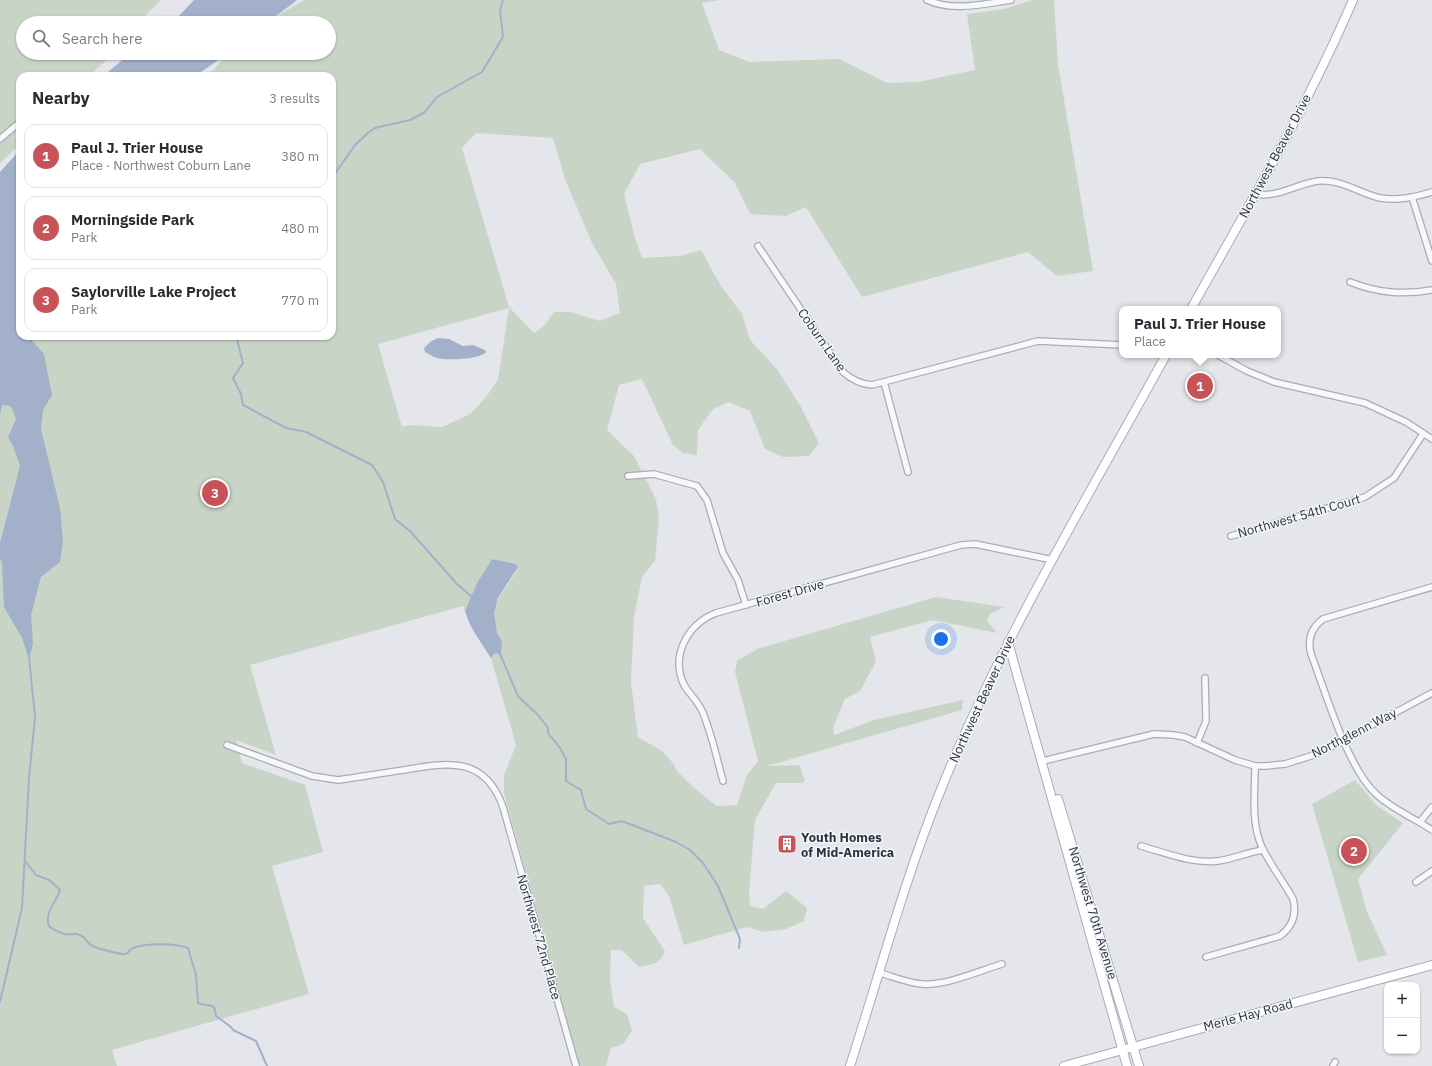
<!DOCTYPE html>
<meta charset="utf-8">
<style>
:root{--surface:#fff;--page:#f7f7f7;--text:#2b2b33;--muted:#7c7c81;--line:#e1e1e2;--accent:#c75257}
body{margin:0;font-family:"IBM Plex Sans",sans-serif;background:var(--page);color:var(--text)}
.controls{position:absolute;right:12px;bottom:12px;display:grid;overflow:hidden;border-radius:8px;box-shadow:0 1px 3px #0004}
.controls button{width:36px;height:36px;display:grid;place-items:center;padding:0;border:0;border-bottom:1px solid var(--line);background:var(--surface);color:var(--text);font:20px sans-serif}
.you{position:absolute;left:941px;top:639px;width:14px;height:14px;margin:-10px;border:3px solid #fff;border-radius:50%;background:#1a73e8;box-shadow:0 0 0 6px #1a73e833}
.badge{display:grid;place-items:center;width:26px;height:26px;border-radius:50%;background:var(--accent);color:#fff;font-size:13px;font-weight:700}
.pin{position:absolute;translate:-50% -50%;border:2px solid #fff;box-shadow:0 1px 4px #0006}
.popup{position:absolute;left:1119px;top:306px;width:162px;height:52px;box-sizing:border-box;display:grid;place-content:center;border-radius:8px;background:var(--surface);filter:drop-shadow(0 1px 3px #0005);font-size:13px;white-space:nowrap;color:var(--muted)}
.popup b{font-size:15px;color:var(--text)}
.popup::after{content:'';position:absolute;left:50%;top:100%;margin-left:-8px;border:8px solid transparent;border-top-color:var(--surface)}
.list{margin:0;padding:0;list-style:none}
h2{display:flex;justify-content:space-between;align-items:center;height:52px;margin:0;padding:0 16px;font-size:17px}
h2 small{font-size:13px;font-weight:400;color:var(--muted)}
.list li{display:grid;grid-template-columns:26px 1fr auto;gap:12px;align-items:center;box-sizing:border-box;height:64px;margin:0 8px 8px;padding:0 8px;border:1px solid var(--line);border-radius:12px}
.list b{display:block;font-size:15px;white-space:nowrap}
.list p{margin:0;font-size:13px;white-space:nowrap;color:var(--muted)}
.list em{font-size:13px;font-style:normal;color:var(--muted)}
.icon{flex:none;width:22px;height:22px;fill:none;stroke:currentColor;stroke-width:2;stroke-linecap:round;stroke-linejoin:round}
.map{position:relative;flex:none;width:1432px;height:1066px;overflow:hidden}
.search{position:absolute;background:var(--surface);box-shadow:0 1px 3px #0004;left:16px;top:16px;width:320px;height:44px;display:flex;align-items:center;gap:10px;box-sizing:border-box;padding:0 14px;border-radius:22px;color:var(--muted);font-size:15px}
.panel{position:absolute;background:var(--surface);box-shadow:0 1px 3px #0004;left:16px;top:72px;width:320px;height:268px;border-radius:12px}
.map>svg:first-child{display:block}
</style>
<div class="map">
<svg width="1432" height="1066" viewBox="0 0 1432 1066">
<rect width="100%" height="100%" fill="#e4e6eb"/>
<g fill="#c8d5c6" fill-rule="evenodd">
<polygon points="0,0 161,0 138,23 23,23 23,53 114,53 89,76 20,76 20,144 0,163"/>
<path d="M304,0H720L702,3L719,50L750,62L839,59L887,83L918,82L975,70L967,14L1004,9L1032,0H1054L1058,64L1093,271L1057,276L1028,252L862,297L806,207L786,216L750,214L735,183L700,149L640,164L624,194L635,238L642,258L680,256L701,250L721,286L742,314L750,340L777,369L801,407L819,443L809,456L783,457L765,449L750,411L728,402L713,409L698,430L697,455L683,453L673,445L642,379L619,385L607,430L634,456L656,499L659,519L655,561L642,577L634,617L631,682L638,737L662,751L672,762L678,772L694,788L717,806L737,805L747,775L758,761L735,672L737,661L757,649L936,597L1004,607L990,614L987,621L997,633L933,620L870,637L876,662L860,691L845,699L833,728L834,735L874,720L963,700L962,710L767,766L799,765L805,780L802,783H776L755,820L749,892L750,906L763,909L786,891L807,908L804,921L786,929L763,932L747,927L684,945L669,896L660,884L644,886L643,918L665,951C661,964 651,965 639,967L622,950H611L610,978L614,1007L627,1014L632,1031L623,1044L611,1048L606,1066H579L504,793V775L516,745L491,658L495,653L501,655C504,639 493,629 494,613C496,595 512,583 518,567L516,564L492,559L477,583L465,611L463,606L250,665L276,755L236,740L242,763L305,785L323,852L272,866L309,994L112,1050L117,1066H0V288L20,336H332V76H202L213,70L229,53H329V23H265ZM476,133L553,138L565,179L592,243L616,284L620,313L600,321L570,312H554L544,326L534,333L509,307L462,148ZM509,308L498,380L486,397L470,414L442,427L410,425L402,427L378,344Z"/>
<polygon points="1355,780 1376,805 1403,823 1358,879 1367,912 1387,955 1358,962 1312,804"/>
</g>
<g fill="#a2b0c9">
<polygon points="194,0 297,0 267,23 172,23"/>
<polygon points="131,53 229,53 195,76 103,76"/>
<polygon points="20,150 20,336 28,336 44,354 52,395 43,410 41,429 60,508 63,541 60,562 41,577 31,615 33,644 29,659 22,638 4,607 2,563 0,558 0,543 20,466 13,446 8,437 16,419 11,406 2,405 0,415 0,172"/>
<path d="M438,338L449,339L463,346L473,345L485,350L486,352C480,359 452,360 443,359C436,359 431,355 425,352L424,348L430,342Z"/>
<path d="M492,559L516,564L518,567L498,598L494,613L497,632L502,642L501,655L495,653L491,658C481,642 470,629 465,611L477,583Z"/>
</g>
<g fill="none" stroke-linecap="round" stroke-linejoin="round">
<g stroke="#a2b0c9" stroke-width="2">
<polyline points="332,178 355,145 368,133 375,128 410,120 425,112 437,97 482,72 503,37 500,10 503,0"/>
<polyline points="236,336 243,363 233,378 241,394 243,405 286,428 306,432 372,465 383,482 395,519 410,531 457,584 472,597"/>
<polyline points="500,654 518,696 538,715 548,728 548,733 560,748 566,759 566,781 581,790 586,809 609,824 622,821 676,842 690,850 703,863 718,886 740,939 739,948"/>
<path d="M25,861L36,875L49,880L60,890C56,903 44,912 49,926C53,929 60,933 65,934C70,936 75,932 80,935C86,937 86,942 91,945C94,948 122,955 126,954C128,953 130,949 133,948C145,943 176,943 188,948L196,975L198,1003C204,1006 209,1004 214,1007L216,1016L231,1027L233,1030L256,1041L267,1066"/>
<polyline points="0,1002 22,908 29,778 35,717 29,657"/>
</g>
<defs>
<g id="street">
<path d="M927,0C954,12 983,4 1011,0"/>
<polyline points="0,139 20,122"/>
<path d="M1255,194C1278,198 1296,184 1318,181C1341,179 1359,193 1380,198C1398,201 1415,197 1432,192"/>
<polyline points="1412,197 1432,261"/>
<path d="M758,246L843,372C852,380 860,384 872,385L1038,341L1122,345"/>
<path d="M1350,282C1378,293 1402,295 1432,290"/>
<polyline points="1218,355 1247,371 1274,382 1365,403 1406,422 1432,439"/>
<polyline points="884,382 908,472"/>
<polyline points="628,476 654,474 697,486 707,500 723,553 738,580 746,605"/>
<polyline points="1231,536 1365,497 1394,478 1423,434"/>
<path d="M1432,587L1323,619C1311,628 1307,639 1311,654C1326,693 1347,767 1376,794C1392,809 1414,818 1432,830"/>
<polyline points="1197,743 1206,721 1205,678"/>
<path d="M227,745L312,776L338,780C360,777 382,773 404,770C448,762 485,756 503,807L576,1066"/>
<polyline points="1043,761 1154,734 1174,735 1185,737 1235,760 1255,766 1266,766 1285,764 1314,755 1329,748 1432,693"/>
<path d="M723,781C717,759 712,735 703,713C699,702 690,695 684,685C670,655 688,624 716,613L961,545L975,544L1053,560"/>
<polyline points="1420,822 1432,807"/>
<path d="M1141,846C1166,853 1192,864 1218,861C1233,859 1248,852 1263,850"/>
<polyline points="1416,882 1432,871"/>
<path d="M1206,957L1280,936C1293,926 1297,914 1293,899C1283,880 1269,864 1261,845C1251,821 1255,792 1255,766"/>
<path d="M880,973C894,977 908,983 922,984C945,986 979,971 1002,964"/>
<polyline points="1333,1066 1335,1062"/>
</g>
<g id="secondary">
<path d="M1191,309C1248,207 1307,107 1353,0"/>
<polyline points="1008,642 1127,1066"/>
<polyline points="1058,799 1139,1066"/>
<path d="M850,1066C880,973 905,877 942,787C1003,637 1088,497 1166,355"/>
<polyline points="1064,1066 1432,965"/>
</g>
</defs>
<use href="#street" stroke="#a9acb5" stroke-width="8"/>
<use href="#secondary" stroke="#a9acb5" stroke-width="10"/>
<use href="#street" stroke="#f7f8fa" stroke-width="5.5"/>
<use href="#secondary" stroke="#fff" stroke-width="8"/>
</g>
<defs>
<symbol id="building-square" viewBox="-11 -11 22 22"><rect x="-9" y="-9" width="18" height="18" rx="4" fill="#c75257" stroke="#f4f6f9"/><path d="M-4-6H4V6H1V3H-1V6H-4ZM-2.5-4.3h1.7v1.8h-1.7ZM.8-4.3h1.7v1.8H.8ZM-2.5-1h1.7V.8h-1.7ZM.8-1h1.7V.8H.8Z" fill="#fff"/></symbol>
</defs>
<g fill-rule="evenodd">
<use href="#building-square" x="776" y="833" width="22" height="22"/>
</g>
<g text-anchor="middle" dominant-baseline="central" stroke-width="3" stroke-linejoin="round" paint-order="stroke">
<g font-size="13" fill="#2d3243" stroke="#f4f6f9">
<text transform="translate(1275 156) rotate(-62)">Northwest Beaver Drive</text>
<text transform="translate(822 340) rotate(55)">Coburn Lane</text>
<text transform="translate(1299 516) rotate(-16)">Northwest 54th Court</text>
<text transform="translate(790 593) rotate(-16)">Forest Drive</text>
<text transform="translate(982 699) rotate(-65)">Northwest Beaver Drive</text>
<text transform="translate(1354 733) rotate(-27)">Northglenn Way</text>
<text transform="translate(1093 913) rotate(73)">Northwest 70th Avenue</text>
<text transform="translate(539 937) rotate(74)">Northwest 72nd Place</text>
<text transform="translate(1248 1015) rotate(-15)">Merle Hay Road</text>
</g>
<g font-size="13" font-weight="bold" fill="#2d3243" stroke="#f4f6f9" text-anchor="start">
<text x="801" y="837">Youth Homes<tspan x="801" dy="15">of Mid-America</tspan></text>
</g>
</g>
</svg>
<div class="controls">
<button>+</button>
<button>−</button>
</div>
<div class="you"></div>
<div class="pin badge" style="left:1200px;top:386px">1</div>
<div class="popup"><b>Paul J. Trier House</b>Place</div>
<div class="pin badge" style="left:1354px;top:851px">2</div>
<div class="pin badge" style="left:215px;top:493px">3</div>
<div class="search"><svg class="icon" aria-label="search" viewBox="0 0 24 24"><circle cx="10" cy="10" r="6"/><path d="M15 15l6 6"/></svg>Search here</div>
<section class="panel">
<h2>Nearby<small>3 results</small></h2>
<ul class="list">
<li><span class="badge">1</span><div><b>Paul J. Trier House</b><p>Place · Northwest Coburn Lane</p></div><em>380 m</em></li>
<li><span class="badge">2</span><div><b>Morningside Park</b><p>Park</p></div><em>480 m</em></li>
<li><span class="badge">3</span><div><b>Saylorville Lake Project</b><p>Park</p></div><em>770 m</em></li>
</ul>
</section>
</div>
